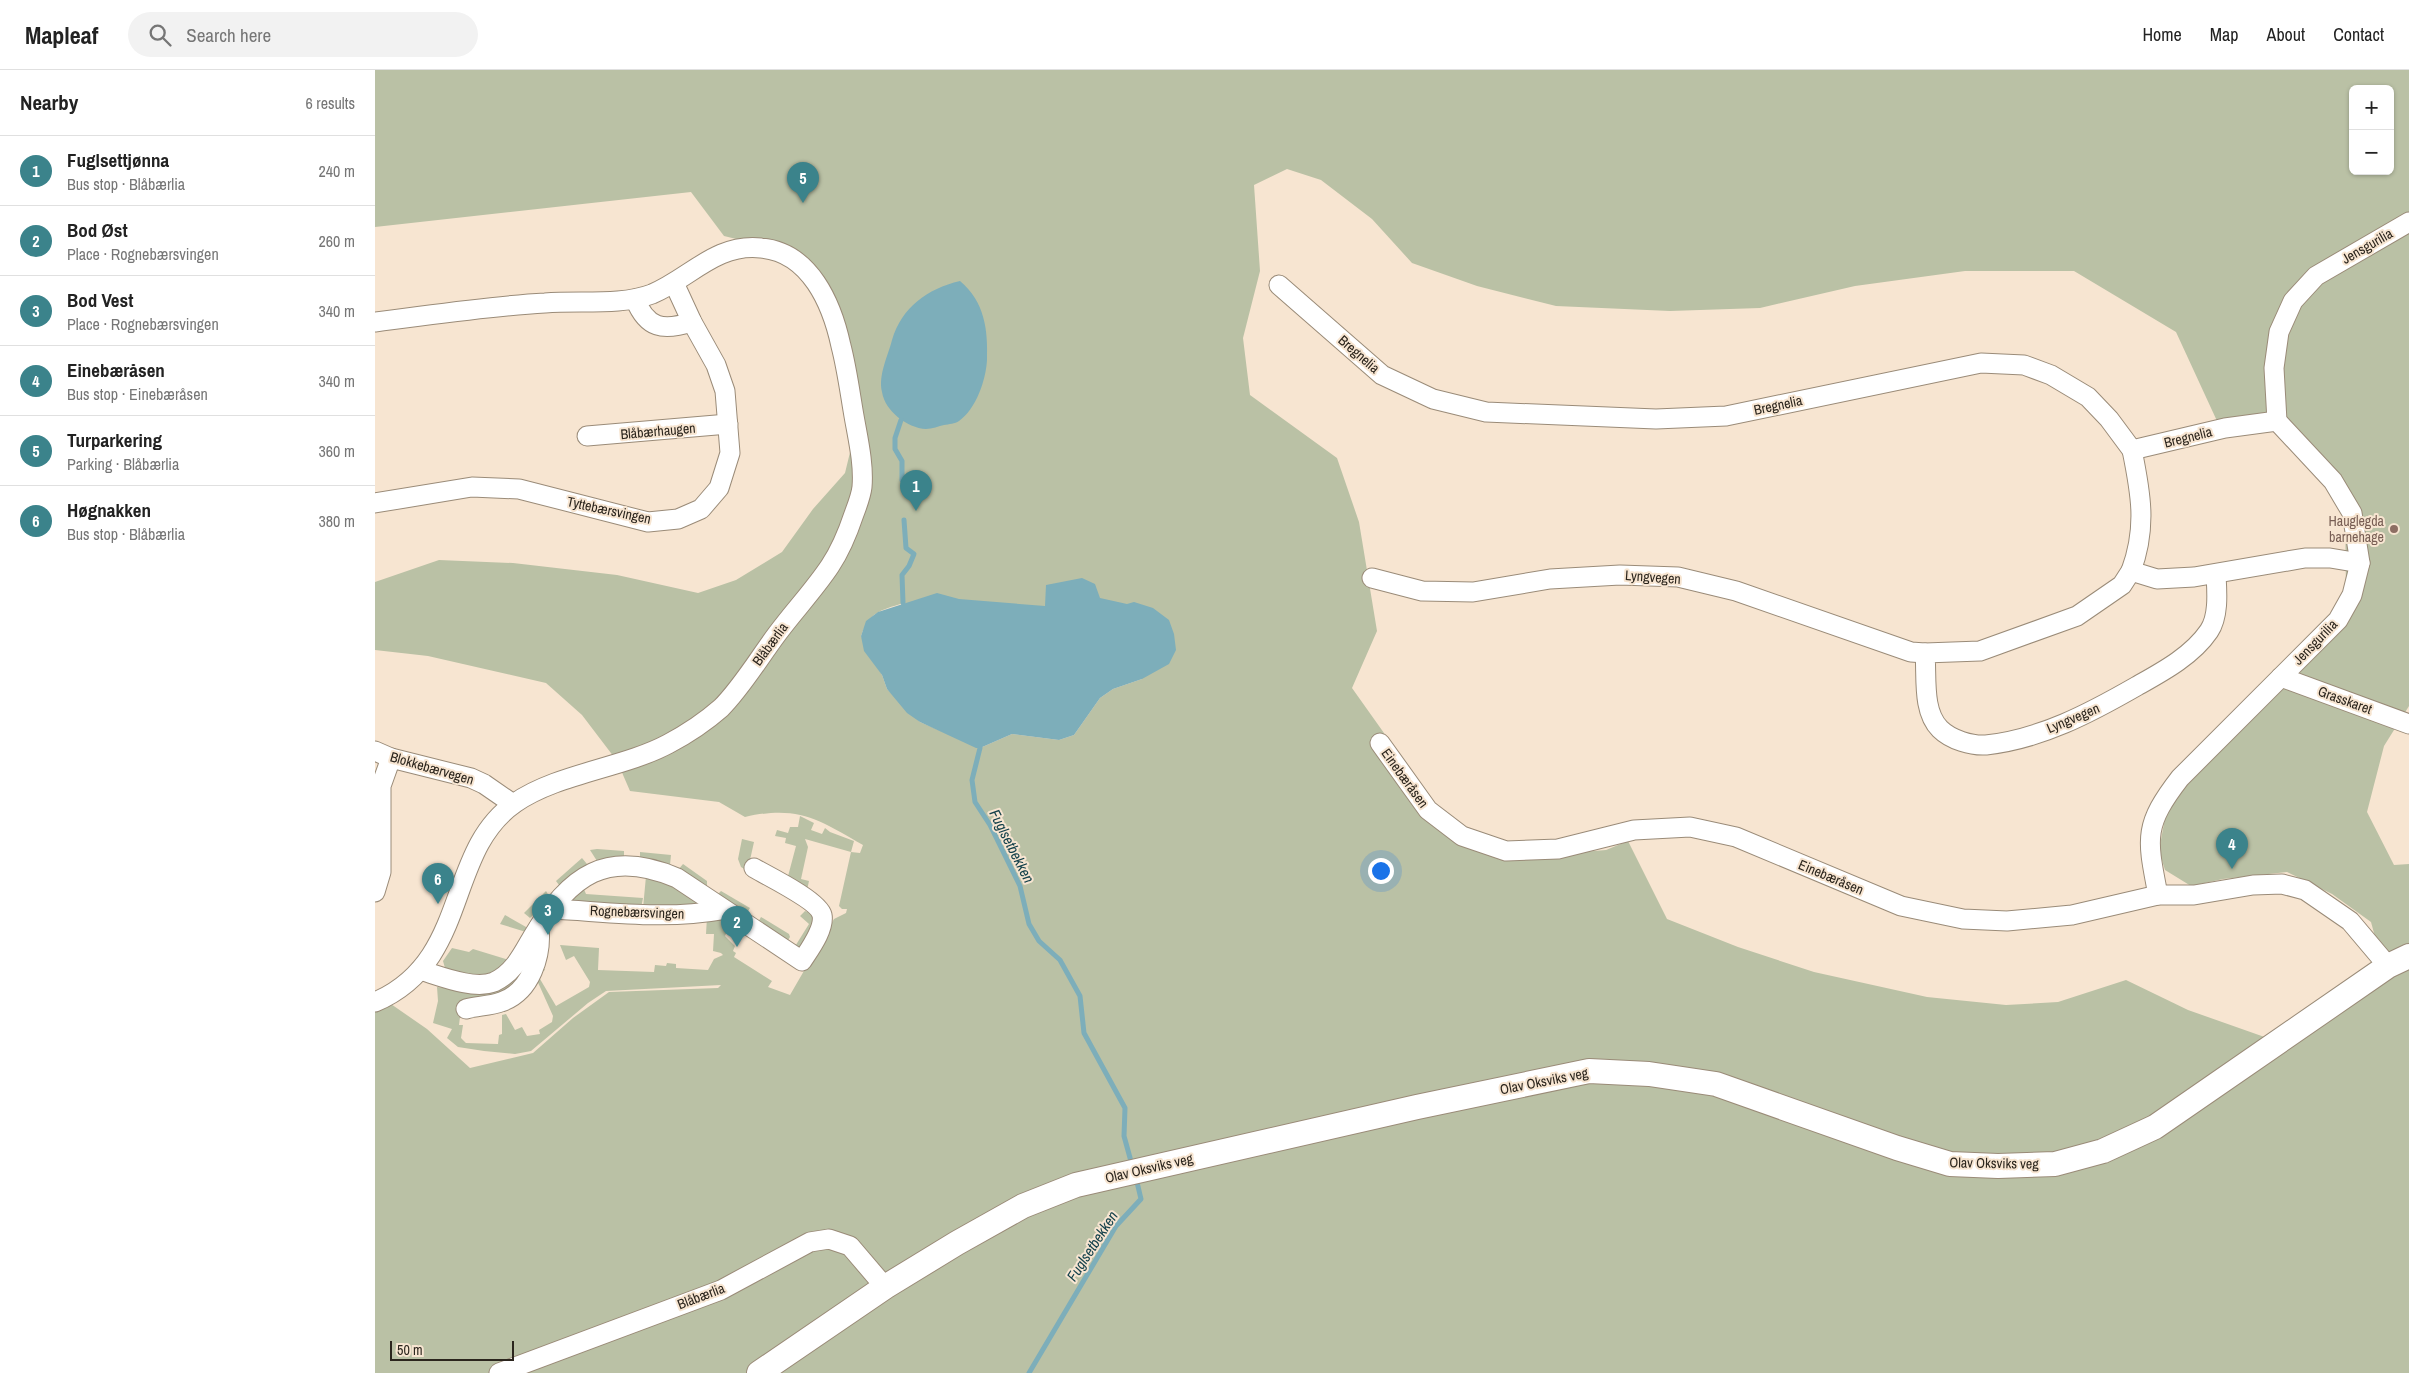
<!DOCTYPE html>
<meta charset="utf-8">
<style>
:root{--surface:#fff;--page:#f2f2f2;--text:#222;--muted:#767676;--line:#e0e0e0;--accent:#3b838b}
body{margin:0;font-family:"Archivo Narrow",sans-serif;background:var(--page);color:var(--text)}
.controls{position:absolute;right:15px;top:15px;display:grid;overflow:hidden;border-radius:8px;box-shadow:0 1px 4px #0004}
.controls button{width:45px;height:45px;display:grid;place-items:center;padding:0;border:0;border-bottom:1px solid var(--line);background:var(--surface);color:var(--text);font:25px sans-serif}
.scale{position:absolute;left:15px;bottom:12px;width:124px;box-sizing:border-box;padding-left:5px;border:2px solid #2b251d;border-top:0;font-size:14px;line-height:18px;white-space:nowrap;color:#2b251d;-webkit-text-stroke:4px #f7e5d1;paint-order:stroke}
.you{position:absolute;left:1005px;top:800px;width:18px;height:18px;margin:-12px;border:4px solid #fff;border-radius:50%;background:#1a73e8;box-shadow:0 0 0 8px #1a73e833}
.badge{display:grid;place-items:center;width:32px;height:32px;border-radius:50%;background:var(--accent);color:#fff;font-size:16px;font-weight:700}
.pin{position:absolute;translate:-50% -41px;filter:drop-shadow(0 1px 2px #0008)}
.pin::after{content:'';position:absolute;top:26px;width:18px;height:15px;background:inherit;clip-path:polygon(0 0,100% 0,50% 100%)}
.list{margin:0;padding:0;list-style:none}
h2{display:flex;justify-content:space-between;align-items:center;height:65px;margin:0;padding:0 20px;font-size:21px}
h2 small{font-size:16px;font-weight:400;color:var(--muted)}
.list li{display:grid;grid-template-columns:32px 1fr auto;gap:15px;align-items:center;box-sizing:border-box;height:70px;padding:0 20px;border-top:1px solid var(--line)}
.list b{display:block;font-size:19px;white-space:nowrap}
.list p{margin:0;font-size:16px;white-space:nowrap;color:var(--muted)}
.list em{font-size:16px;font-style:normal;color:var(--muted)}
.icon{flex:none;width:28px;height:28px;fill:none;stroke:currentColor;stroke-width:2;stroke-linecap:round;stroke-linejoin:round}
.map{position:relative;flex:none;width:2034px;height:1303px;overflow:hidden}
header{display:flex;align-items:center;gap:30px;box-sizing:border-box;height:70px;padding:0 25px;background:var(--surface);border-bottom:1px solid var(--line)}
header strong{font-size:24px}
nav{display:flex;gap:28px;margin-inline-start:auto;font-size:18px}
.search{width:350px;height:45px;background:var(--page);display:flex;align-items:center;gap:12px;box-sizing:border-box;padding:0 18px;border-radius:28px;color:var(--muted);font-size:19px}
main{display:flex}
aside{flex:1;background:var(--surface)}
.map>svg:first-child{display:block}
</style>
<header>
<strong>Mapleaf</strong>
<div class="search"><svg class="icon" aria-label="search" viewBox="0 0 24 24"><circle cx="10" cy="10" r="6"/><path d="M15 15l6 6"/></svg>Search here</div>
<nav><a>Home</a><a>Map</a><a>About</a><a>Contact</a></nav>
</header>
<main>
<aside>
<h2>Nearby<small>6 results</small></h2>
<ul class="list">
<li><span class="badge">1</span><div><b>Fuglsettjønna</b><p>Bus stop · Blåbærlia</p></div><em>240 m</em></li>
<li><span class="badge">2</span><div><b>Bod Øst</b><p>Place · Rognebærsvingen</p></div><em>260 m</em></li>
<li><span class="badge">3</span><div><b>Bod Vest</b><p>Place · Rognebærsvingen</p></div><em>340 m</em></li>
<li><span class="badge">4</span><div><b>Einebæråsen</b><p>Bus stop · Einebæråsen</p></div><em>340 m</em></li>
<li><span class="badge">5</span><div><b>Turparkering</b><p>Parking · Blåbærlia</p></div><em>360 m</em></li>
<li><span class="badge">6</span><div><b>Høgnakken</b><p>Bus stop · Blåbærlia</p></div><em>380 m</em></li>
</ul>
</aside>
<div class="map">
<svg width="2034" height="1303" viewBox="0 0 2034 1303">
<rect width="100%" height="100%" fill="#f7e5d1"/>
<g fill="#bac1a5" fill-rule="evenodd">
<path d="M0,0H2034V636L2009,676L1992,742L2019,795L2034,794V1303H0V923L52,959L95,998L158,983L198,948L234,922L343,918L346,915L231,921L213,933L156,981L140,984L109,981L83,977L72,968L77,959L58,953L63,931L62,917L72,918L151,892L142,916L86,939L84,955H88L86,968L91,973L123,974L124,965L127,964V945L131,944L140,960L147,957L152,966L165,964L164,960L177,952L178,946L161,908L167,895L170,900L165,903V909L181,936L214,917L215,912L199,886L191,890L185,875L224,878L223,900L279,902L280,895L291,896L292,893L301,894V898L333,900L339,889L348,885L346,883L338,881L339,864H331L332,847L342,846L355,854L350,866L360,876L358,881L361,883L359,887L397,911L393,917L415,925L459,849L471,843L472,839H467L464,836L476,782L430,769L433,777L426,809L434,811L431,825L412,810L421,776L410,773L411,768L400,766L402,760L413,763L415,757H423L425,746L439,753L436,760L447,764L450,758L455,762L479,771L476,782L485,783L488,775C443,749 423,735 370,747L344,732L255,721L242,691L207,645L171,613L53,586L0,580V512L64,490L138,493L242,505L323,523L361,510L407,482L438,439L470,403L479,366L468,276L431,212L390,176L349,166L316,122L0,157ZM1978,19H2015V101H1978ZM912,99L946,110L997,149L1037,193L1102,216L1181,236L1295,241L1385,238L1480,216L1590,201H1699L1801,262L1842,351L1904,359L1970,423L1971,527L1804,720L1791,742L1784,781L1790,800L1816,816L1848,809L1912,802L1957,824L1996,852L2008,896L1898,970L1813,940L1751,910L1683,932L1631,935L1552,927L1439,902L1363,877L1292,849L1253,771L1231,780L1196,783L1080,763L977,618L1002,561L984,452L962,388L875,325L868,268L885,201L879,115ZM528,533L767,609L738,619L725,628L699,665L684,670L637,664L605,678L545,652L512,619L507,605L486,566C495,541 505,541 528,533Z"/>
<path d="M367,769L379,772L373,799L440,840C444,855 436,871 424,881L419,878L434,854L425,846L430,841L438,844L434,839L366,797L363,789Z"/>
<polygon points="222,779 249,781 249,786 222,791 215,780"/>
<polygon points="265,782 296,785 295,795 265,789"/>
<polygon points="207,788 212,794 211,797 188,815 184,815 181,811"/>
<polygon points="308,794 332,811 332,818 303,800"/>
<polygon points="271,806 293,811 327,834 268,838"/>
<polygon points="207,815 211,824 268,828 266,838 196,831 195,827"/>
<polygon points="171,821 174,826 174,831 155,848 149,843"/>
<polygon points="346,821 375,838 370,846 342,825"/>
<polygon points="130,845 151,857 151,862 125,854"/>
<polygon points="386,847 414,864 415,867 412,872 382,854"/>
<path d="M77,878L94,882L98,879L134,890C120,911 91,909 70,898L68,891Z"/>
</g>
<g fill="#7daeba">
<path d="M585,211C610,232 613,260 612,290C611,310 601,339 584,351C580,354 574,354 569,355C564,356 557,359 551,359C532,358 510,341 507,322C503,305 513,286 517,270C527,237 552,219 585,211Z"/>
<polygon points="707,508 720,514 725,528 752,534 759,532 778,538 794,550 799,564 801,580 794,594 767,609 738,619 725,628 699,665 684,670 637,664 605,678 601,678 545,652 532,643 512,619 507,605 489,581 486,566 491,551 503,542 562,523 584,529 670,536 671,515"/>
</g>
<g fill="none" stroke-linecap="round" stroke-linejoin="round">
<g stroke="#7daeba" stroke-width="5">
<polyline points="526,350 520,368 520,379 527,391 527,410"/>
<polyline points="528,533 527,505 534,496 539,484 531,478 529,450"/>
<polyline points="605,678 597,710 600,732 615,755 645,816 654,854 664,871 685,890 705,926 709,963 750,1038 749,1066 757,1095"/>
<polyline points="654,1303 741,1156 766,1129 761,1108"/>
</g>
<defs>
<g id="minor">
<polyline points="904,215 1007,305 1058,329 1111,342 1281,349 1351,346 1606,293 1649,295 1676,305 1713,327 1734,349 1757,380 1850,358 1902,351"/>
<path d="M260,229C272,259 288,261 317,252"/>
<path d="M0,252C57,245 114,236 170,233C205,230 245,236 277,224C315,208 341,173 386,178C435,182 457,234 466,276C472,299 475,323 479,346C483,369 489,394 487,417C486,426 482,436 479,444C473,462 465,481 455,496C439,520 419,541 402,564C384,588 367,617 346,638C330,652 312,664 293,674C248,698 181,704 140,733C69,782 96,891 0,932"/>
<polyline points="212,366 353,354"/>
<path d="M1757,380C1766,424 1772,458 1756,501L1782,509L1819,507L1930,488H1955L1985,493"/>
<polyline points="0,433 97,417 144,419 273,452 303,449 326,439 344,418 355,383 350,321 341,295 317,252 299,213"/>
<path d="M1756,501L1747,515L1702,546L1605,581L1550,583C1552,607 1547,641 1565,659C1576,670 1597,676 1611,675C1666,669 1715,643 1762,616C1787,602 1817,586 1834,561C1844,546 1842,522 1841,505"/>
<polyline points="997,508 1047,521 1098,522 1175,509 1245,505 1303,507 1361,521 1536,582 1550,583"/>
<polyline points="1906,607 2034,654"/>
<polyline points="1005,673 1053,740 1087,766 1131,781 1183,779 1259,760 1315,757 1361,767 1526,836 1588,849 1632,851 1697,845 1783,825 1819,825 1878,815 1907,814 1930,820 1975,851 2013,896"/>
<polyline points="0,681 16,688 96,708 109,714 138,734"/>
<polyline points="0,822 6,802 6,716 16,688"/>
<path d="M1783,825C1772,768 1768,756 1805,708L1963,550L1977,525L1985,493L1977,443L1958,411L1902,351L1899,298L1904,262L1918,231L1941,206L2034,152"/>
<path d="M178,839C234,842 291,850 346,840"/>
<path d="M45,900C65,906 99,920 119,912C139,903 148,883 158,866C195,805 232,778 302,808L427,891C434,880 450,859 447,845C444,831 393,806 379,798"/>
<path d="M91,939C102,936 115,936 126,932C156,922 167,885 164,857"/>
<polyline points="124,1303 346,1220 435,1172 454,1169 475,1176 510,1217"/>
</g>
<polyline id="tertiary" points="384,1303 510,1217 582,1173 648,1136 701,1115 1042,1037 1214,1001 1274,1004 1341,1014 1522,1078 1575,1094 1623,1096 1680,1094 1728,1081 1780,1057 2013,896 2034,886"/>
</defs>
<use href="#minor" stroke="#9a8b78" stroke-width="21"/>
<use href="#tertiary" stroke="#9a8b78" stroke-width="26"/>
<use href="#minor" stroke="#fff" stroke-width="19"/>
<use href="#tertiary" stroke="#fff" stroke-width="24"/>
</g>
<circle fill="#8d6e63" stroke="#f7e5d1" stroke-width="2" cx="2019" cy="459" r="5"/>
<g text-anchor="middle" dominant-baseline="central" stroke-width="4" stroke-linejoin="round" paint-order="stroke">
<g font-size="14" fill="#2b251d" stroke="#f7e5d1">
<text transform="translate(1992 176) rotate(-30)">Jensgurilia</text>
<text transform="translate(984 284) rotate(41)">Bregnelia</text>
<text transform="translate(1403 335) rotate(-12)">Bregnelia</text>
<text transform="translate(283 361) rotate(-5)">Blåbærhaugen</text>
<text transform="translate(1813 367) rotate(-14)">Bregnelia</text>
<text transform="translate(234 440) rotate(12)">Tyttebærsvingen</text>
<text transform="translate(1278 507) rotate(4)">Lyngvegen</text>
<text transform="translate(1940 572) rotate(-46)">Jensgurilia</text>
<text transform="translate(395 574) rotate(-54)">Blåbærlia</text>
<text transform="translate(1970 630) rotate(20)">Grasskaret</text>
<text transform="translate(1698 648) rotate(-23)">Lyngvegen</text>
<text transform="translate(57 698) rotate(16)">Blokkebærvegen</text>
<text transform="translate(1030 708) rotate(54)">Einebæråsen</text>
<text transform="translate(1456 807) rotate(23)">Einebæråsen</text>
<text transform="translate(262 842) rotate(2)">Rognebærsvingen</text>
<text transform="translate(1169 1011) rotate(-11)">Olav Oksviks veg</text>
<text transform="translate(1619 1093) rotate(1)">Olav Oksviks veg</text>
<text transform="translate(774 1098) rotate(-13)">Olav Oksviks veg</text>
<text transform="translate(326 1226) rotate(-21)">Blåbærlia</text>
</g>
<g font-size="14" fill="#785e54" stroke="#f7e5d1" text-anchor="end">
<text x="2009" y="451">Hauglegda<tspan x="2009" dy="16">barnehage</tspan></text>
</g>
<g font-size="15" font-style="italic" fill="#14414b" stroke="#f7e5d1">
<text transform="translate(637 776) rotate(63)">Fuglsetbekken</text>
<text transform="translate(717 1176) rotate(-57)">Fuglsetbekken</text>
</g>
</g>
</svg>
<div class="controls">
<button>+</button>
<button>−</button>
</div>
<div class="scale">50 m</div>
<div class="you"></div>
<div class="pin badge" style="left:541px;top:441px">1</div>
<div class="pin badge" style="left:362px;top:877px">2</div>
<div class="pin badge" style="left:173px;top:865px">3</div>
<div class="pin badge" style="left:1857px;top:799px">4</div>
<div class="pin badge" style="left:428px;top:133px">5</div>
<div class="pin badge" style="left:63px;top:834px">6</div>
</div>
</main>
